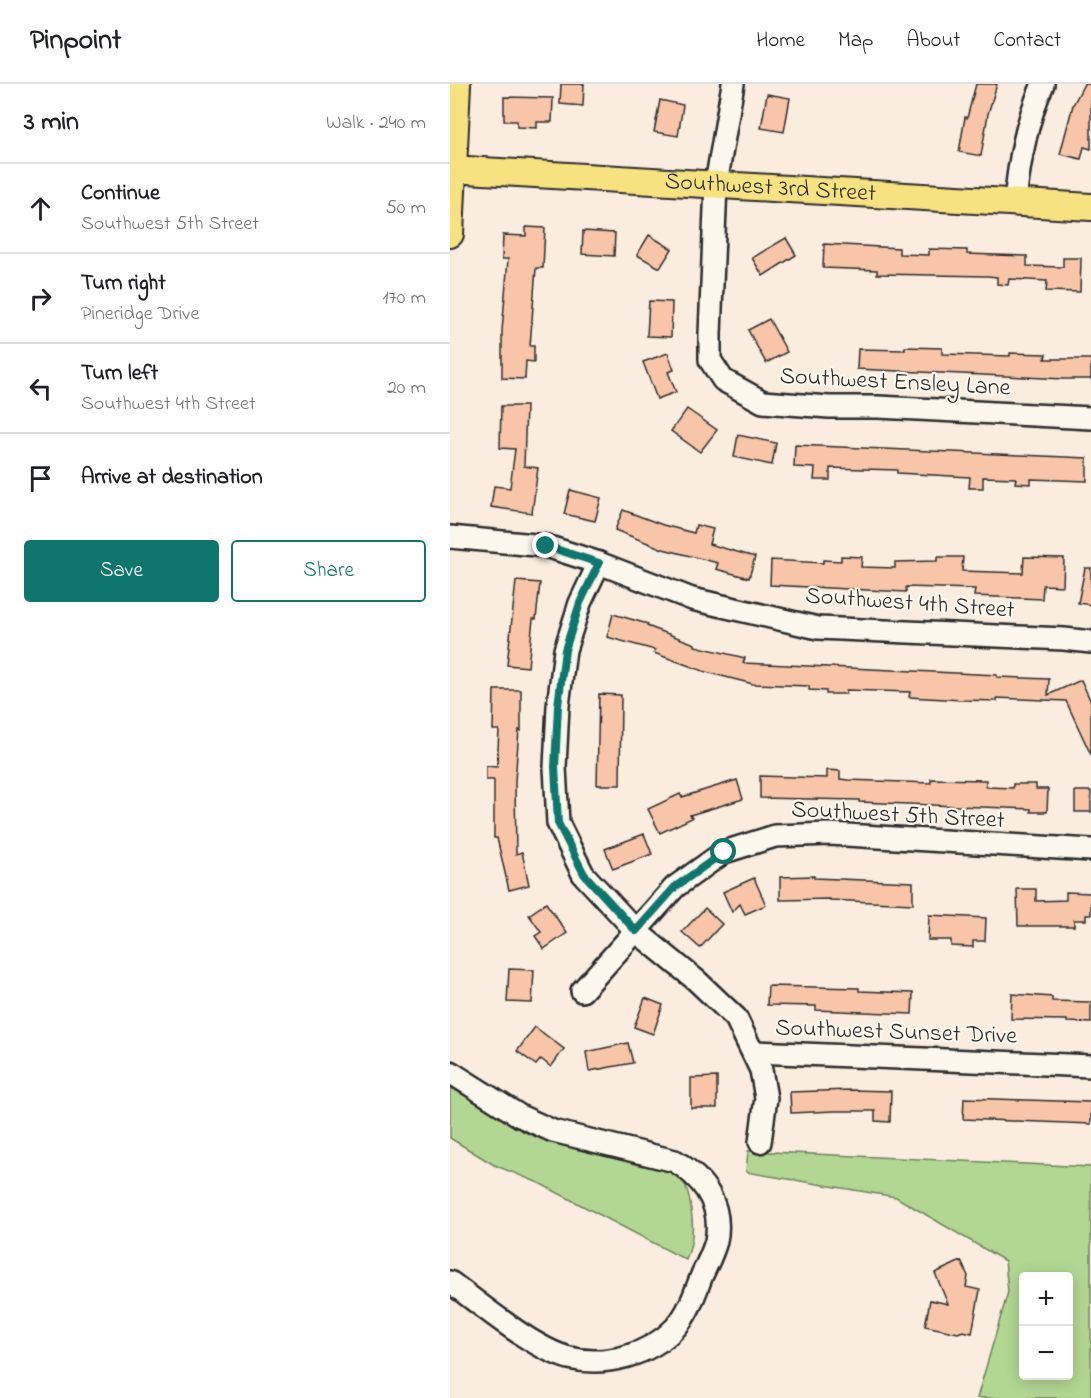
<!DOCTYPE html>
<meta charset="utf-8">
<style>
:root{--surface:#fff;--page:#f2f2f2;--text:#202124;--muted:#757577;--line:#e0e0e0;--accent:#0f766e}
body{margin:0;font-family:"Indie Flower",sans-serif;background:var(--page);color:var(--text)}
.controls{position:absolute;right:18px;bottom:18px;display:grid;overflow:hidden;border-radius:6px;box-shadow:0 3px 15px #0003}
.controls button{width:54px;height:54px;display:grid;place-items:center;padding:0;border:0;border-bottom:2px solid var(--line);background:var(--surface);color:var(--text);font:30px sans-serif}
.stop{position:absolute;width:18px;height:18px;margin:-14px;border:4px solid #0f766e;border-radius:50%;background:#fff}
.stop.end{background:#0f766e;border-color:#fff;box-shadow:0 2px 6px #0008}
.list{margin:0;padding:0;list-style:none}
h2{display:flex;justify-content:space-between;align-items:center;height:78px;margin:0;padding:0 24px;font-size:26px}
h2 small{font-size:20px;font-weight:400;color:var(--muted)}
.list li{display:grid;grid-template-columns:39px 1fr auto;gap:18px;align-items:center;box-sizing:border-box;height:90px;padding:0 24px;border-top:2px solid var(--line)}
.list b{display:block;font-size:22px;white-space:nowrap}
.list p{margin:0;font-size:20px;white-space:nowrap;color:var(--muted)}
.list em{font-size:20px;font-style:normal;color:var(--muted)}
.actions{display:flex;gap:12px;padding:18px 24px}
.actions a{flex:1;padding:14px 0;border:2px solid var(--accent);border-radius:6px;text-align:center;font-size:21px;color:var(--accent)}
.actions .main{background:var(--accent);color:#fff}
.icon{flex:none;width:33px;height:33px;fill:none;stroke:currentColor;stroke-width:2;stroke-linecap:round;stroke-linejoin:round}
.map{position:relative;flex:none;width:641px;height:1314px;overflow:hidden}
header{display:flex;align-items:center;gap:36px;box-sizing:border-box;height:84px;padding:0 30px;background:var(--surface);border-bottom:2px solid var(--line)}
header strong{font-size:28px}
nav{display:flex;gap:33px;margin-inline-start:auto;font-size:21px}
main{display:flex}
aside{flex:1;background:var(--surface)}
.map>svg:first-child{display:block}
</style>
<header>
<strong>Pinpoint</strong>
<nav><a>Home</a><a>Map</a><a>About</a><a>Contact</a></nav>
</header>
<main>
<aside>
<h2>3 min<small>Walk · 240 m</small></h2>
<ul class="list">
<li><svg class="icon" aria-label="ahead" viewBox="0 0 24 24"><path d="M12 20V5M6 11l6-6 6 6"/></svg><div><b>Continue</b><p>Southwest 5th Street</p></div><em>50 m</em></li>
<li><svg class="icon" aria-label="right" viewBox="0 0 24 24"><path d="M7 20v-9h11M14 6l5 5-5 5"/></svg><div><b>Turn right</b><p>Pineridge Drive</p></div><em>170 m</em></li>
<li><svg class="icon" aria-label="left" viewBox="0 0 24 24"><path d="M17 20v-9H6M10 6l-5 5 5 5"/></svg><div><b>Turn left</b><p>Southwest 4th Street</p></div><em>20 m</em></li>
<li><svg class="icon" aria-label="arrive" viewBox="0 0 24 24"><path d="M6 21V4h12l-3 4 3 4H6"/></svg><div><b>Arrive at destination</b></div></li>
</ul>
<div class="actions"><a class="main">Save</a><a>Share</a></div>
</aside>
<div class="map">
<svg width="641" height="1314" viewBox="0 0 641 1314">
<rect width="100%" height="100%" fill="#faeddf"/>
<filter id="ink" filterUnits="userSpaceOnUse"><feTurbulence type="fractalNoise" baseFrequency=".0167" numOctaves="2"/><feDisplacementMap in="SourceGraphic" scale="12" xChannelSelector="R" yChannelSelector="G"/><feConvolveMatrix kernelMatrix="1 2 1 2 8 2 1 2 1" color-interpolation-filters="sRGB"/></filter>
<g filter="url(#ink)">
<g fill="#b2d792" stroke="#6e815e" stroke-width="1.5" fill-rule="evenodd">
<path d="M0,1004C28,1016 51,1038 79,1050C111,1065 214,1075 232,1096C238,1103 240,1117 241,1126C244,1144 243,1159 236,1176L89,1099L44,1081L0,1054Z"/>
<path d="M298,1067L641,1083V1314H527L558,1208L555,1177L446,1113L296,1088ZM574,1192H618V1292H574Z"/>
</g>
<g fill="#f8c5a9" stroke="#2b2b2b" stroke-width="1.5">
<polygon points="111,0 134,0 133,22 110,20"/>
<polygon points="526,0 547,0 538,30 531,72 509,68 515,33 517,34"/>
<polygon points="634,0 641,0 641,65 634,63 631,75 610,70 623,21"/>
<polygon points="317,10 340,14 334,48 311,44"/>
<polygon points="54,13 103,14 102,38 87,38 87,44 67,43 67,37 54,37"/>
<polygon points="210,16 233,21 228,52 204,48"/>
<polygon points="76,143 95,144 93,184 86,184 80,262 84,262 84,278 76,277 75,295 52,294 52,247 58,175 52,175 53,151 76,152"/>
<polygon points="133,147 165,149 164,172 132,170"/>
<polygon points="199,151 222,165 210,184 187,171"/>
<polygon points="336,154 346,171 313,192 302,174"/>
<polygon points="374,160 449,164 449,170 479,171 479,165 517,166 517,170 577,172 577,182 613,183 613,174 631,174 630,208 596,207 597,197 559,195 558,201 547,200 547,193 538,192 427,190 427,186 373,184"/>
<polygon points="199,217 222,218 221,253 197,252"/>
<polygon points="319,235 337,268 316,279 298,246"/>
<polygon points="455,263 492,264 492,270 560,272 560,269 596,270 595,275 641,275 641,295 614,295 407,285 408,265 455,266"/>
<polygon points="218,269 224,286 218,288 226,308 207,315 193,278"/>
<polygon points="51,322 76,322 74,382 88,384 82,429 41,423 44,402 60,404 65,365 50,364"/>
<polygon points="237,325 267,346 250,368 221,347"/>
<polygon points="288,351 326,359 322,381 284,373"/>
<polygon points="345,361 637,374 637,397 581,395 581,400 565,399 566,394 533,393 533,404 519,404 520,393 447,389 447,386 380,384 380,396 364,396 365,384 344,383"/>
<polygon points="120,406 151,414 145,437 114,430"/>
<polygon points="173,426 213,441 244,449 246,441 263,445 259,460 305,473 299,494 266,485 268,479 213,465 165,446"/>
<polygon points="391,472 412,473 411,483 445,484 445,478 487,477 487,473 513,473 512,487 573,489 574,473 614,474 613,502 593,501 592,515 524,512 525,505 456,503 456,508 320,501 321,476 373,479 373,476 391,477"/>
<polygon points="635,484 641,484 641,521 628,519"/>
<polygon points="66,497 90,499 86,535 83,535 78,583 57,581"/>
<polygon points="163,530 198,540 197,542 245,560 245,562 295,574 293,579 547,591 547,593 599,595 598,611 631,596 641,618 641,671 616,617 547,614 547,617 513,616 459,613 460,608 396,606 396,610 376,610 376,607 359,606 359,602 303,600 256,588 204,569 205,566 157,553"/>
<polygon points="44,606 71,606 71,647 69,646 65,697 66,770 72,768 79,801 59,806 47,754 44,754 44,696 36,696 36,682 47,683 49,646 43,646"/>
<polygon points="149,610 171,611 170,701 147,701"/>
<polygon points="377,686 390,687 390,695 398,696 481,699 481,695 536,696 536,703 563,704 563,700 586,700 586,705 598,705 597,728 581,728 581,725 409,718 409,716 310,714 310,692 377,694"/>
<polygon points="287,696 293,715 240,731 242,734 210,749 198,725 230,710 232,713"/>
<rect x="625" y="707" width="16" height="21"/>
<polygon points="194,750 202,770 163,785 155,765"/>
<polygon points="364,792 364,794 463,798 463,820 380,816 380,815 330,816 330,793"/>
<polygon points="304,794 316,821 295,830 290,820 282,828 273,808"/>
<polygon points="567,805 586,805 586,817 616,816 616,808 641,809 641,831 636,831 636,836 624,836 624,842 568,842"/>
<polygon points="96,819 117,849 94,865 85,852 91,848 79,831"/>
<polygon points="255,824 272,840 250,864 232,848"/>
<polygon points="479,831 536,834 535,857 523,857 523,863 501,862 501,856 478,856"/>
<polygon points="59,885 84,886 82,919 57,918"/>
<polygon points="318,902 409,904 409,907 463,909 462,930 366,926 366,922 317,921"/>
<polygon points="562,910 602,913 602,917 641,918 641,939 617,938 617,936 561,935"/>
<polygon points="195,914 213,921 203,950 184,943"/>
<polygon points="85,943 114,965 101,983 91,975 86,981 67,967"/>
<polygon points="178,959 183,979 139,987 136,968"/>
<polygon points="267,993 267,1024 241,1024 241,994"/>
<polygon points="400,1006 441,1007 440,1038 425,1037 425,1027 384,1027 341,1029 340,1008"/>
<polygon points="514,1014 641,1018 641,1040 513,1035"/>
<polygon points="511,1177 518,1192 516,1203 530,1206 522,1249 513,1247 508,1249 475,1242 480,1216 498,1220 485,1189"/>
</g>
<g fill="none" stroke-linecap="round" stroke-linejoin="round">
<defs>
<g id="minor">
<polyline points="283,0 266,100 260,250 260,276 273,296 313,318 379,323 428,323 641,334"/>
<path d="M565,119C569,77 576,38 593,0"/>
<polyline points="0,453 96,462 149,479 242,515 368,544 614,555 641,558"/>
<polyline points="149,479 130,519 115,566 108,622 105,683 108,739 133,790 186,847 247,897 286,934 311,986 316,1014 310,1058"/>
<polyline points="132,907 225,803 274,768 325,752 380,750 641,766"/>
<polyline points="304,968 641,982"/>
<path d="M0,988L70,1032L103,1047L225,1077C254,1095 273,1121 266,1157C263,1169 257,1180 252,1191C245,1209 239,1229 225,1244C199,1271 156,1283 119,1274C82,1264 33,1222 0,1198"/>
</g>
<g id="major">
<path id="s1" d="M0,85L641,123"/>
<polyline points="0,150 7,0"/>
</g>
</defs>
<use href="#minor" stroke="#2b2b2b" stroke-width="26"/>
<use href="#major" stroke="#2b2b2b" stroke-width="30"/>
<use href="#minor" stroke="#fbf7ec" stroke-width="21"/>
<use href="#major" stroke="#f7e281" stroke-width="26"/>
</g>
</g>
<g fill="none" stroke-linecap="round" stroke-linejoin="round" filter="url(#ink)">
<polyline stroke="#0f766e" stroke-width="8" points="96,462 149,479 130,519 115,566 108,622 105,683 108,739 134,790 186,847 225,803 274,768"/>
</g>
<g text-anchor="middle" dominant-baseline="central" stroke-width="4.5" stroke-linejoin="round" paint-order="stroke">
<g font-size="24" fill="#2b2b2b" stroke="#fbf7ec">
<text stroke="none"><textPath href="#s1" startOffset="321">Southwest 3rd Street</textPath></text>
<text transform="translate(445 299) rotate(3)">Southwest Ensley Lane</text>
<text transform="translate(460 520) rotate(4)">Southwest 4th Street</text>
<text transform="translate(448 732) rotate(3)">Southwest 5th Street</text>
<text transform="translate(446 949) rotate(2)">Southwest Sunset Drive</text>
</g>
</g>
</svg>
<div class="controls">
<button>+</button>
<button>−</button>
</div>
<div class="stop" style="left:274px;top:768px"></div>
<div class="stop end" style="left:96px;top:462px"></div>
</div>
</main>
